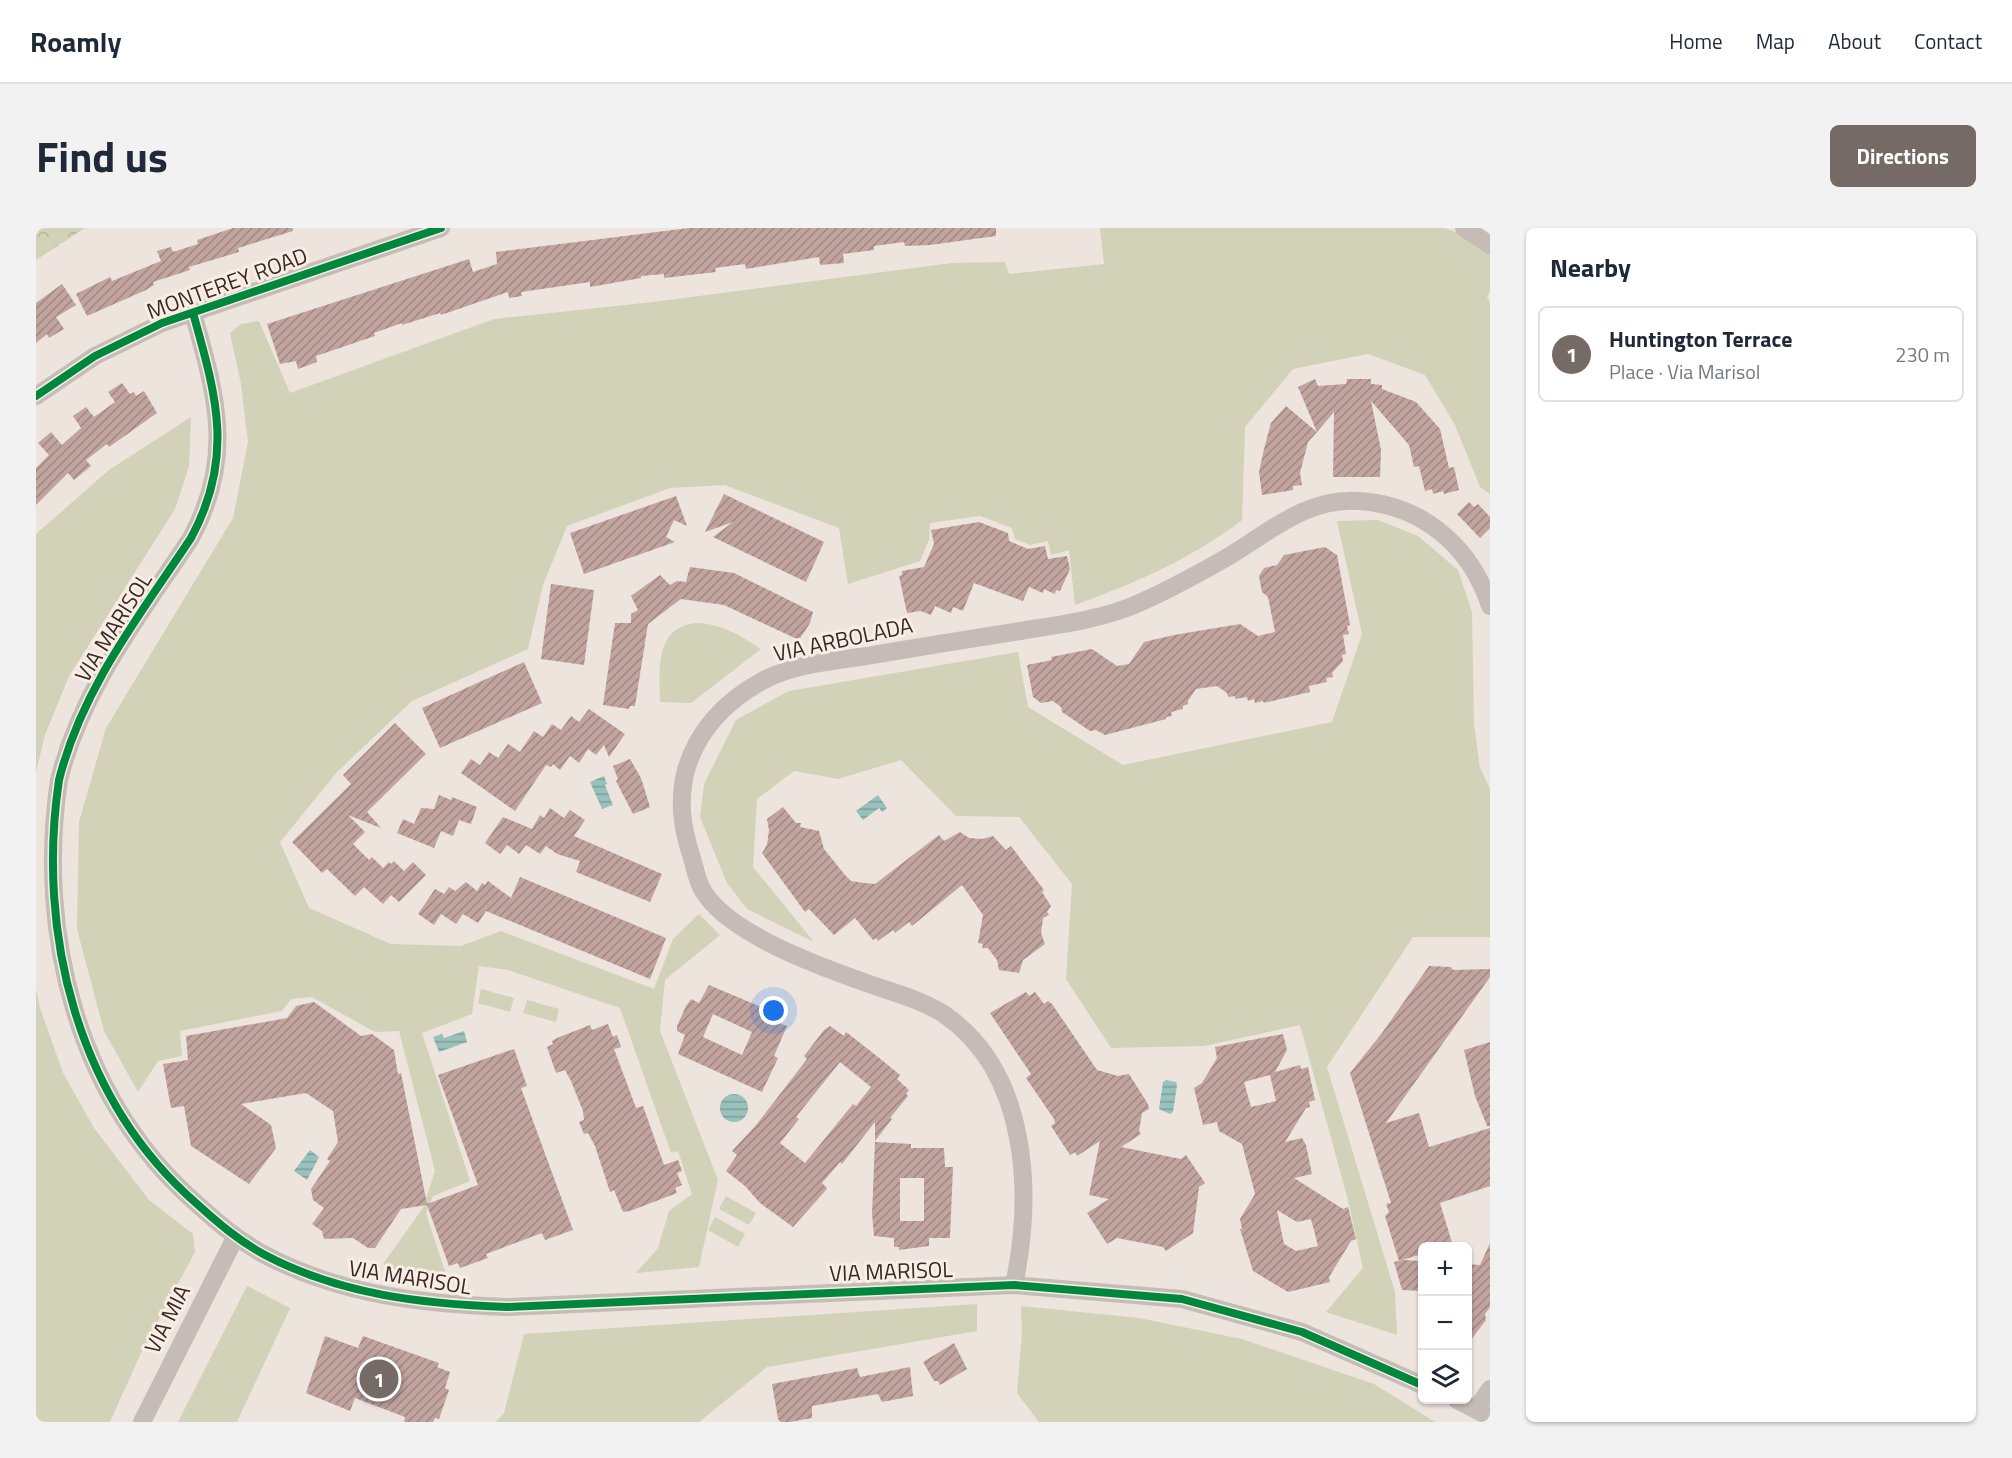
<!DOCTYPE html>
<meta charset="utf-8">
<style>
:root{--surface:#fff;--page:#f2f2f3;--text:#1f2937;--muted:#747a83;--line:#e0e1e3;--accent:#766a66}
body{margin:0;font-family:"Titillium Web",sans-serif;background:var(--page);color:var(--text)}
.controls{position:absolute;right:18px;bottom:18px;display:grid;overflow:hidden;border-radius:9px;box-shadow:0 2px 4px #0004}
.controls button{width:54px;height:54px;display:grid;place-items:center;padding:0;border:0;border-bottom:2px solid var(--line);background:var(--surface);color:var(--text);font:30px sans-serif}
.you{position:absolute;left:738px;top:783px;width:21px;height:21px;margin:-15px;border:4px solid #fff;border-radius:50%;background:#1a73e8;box-shadow:0 0 0 9px #1a73e833}
.badge{display:grid;place-items:center;width:39px;height:39px;border-radius:50%;background:var(--accent);color:#fff;font-size:20px;font-weight:700}
.pin{position:absolute;translate:-50% -50%;border:3px solid #fff;box-shadow:0 2px 6px #0006}
.list{margin:0;padding:0;list-style:none}
h2{display:flex;justify-content:space-between;align-items:center;height:78px;margin:0;padding:0 24px;font-size:26px}
h2 small{font-size:20px;font-weight:400;color:var(--muted)}
.list li{display:grid;grid-template-columns:39px 1fr auto;gap:18px;align-items:center;box-sizing:border-box;height:96px;margin:0 12px 12px;padding:0 12px;border:2px solid var(--line);border-radius:9px}
.list b{display:block;font-size:22px;white-space:nowrap}
.list p{margin:0;font-size:20px;white-space:nowrap;color:var(--muted)}
.list em{font-size:20px;font-style:normal;color:var(--muted)}
.icon{flex:none;width:33px;height:33px;fill:none;stroke:currentColor;stroke-width:2;stroke-linecap:round;stroke-linejoin:round}
.map{position:relative;flex:none;width:1454px;height:1194px;overflow:hidden;border-radius:9px}
header{display:flex;align-items:center;gap:36px;box-sizing:border-box;height:84px;padding:0 30px;background:var(--surface);border-bottom:2px solid var(--line)}
header strong{font-size:28px}
nav{display:flex;gap:33px;margin-inline-start:auto;font-size:21px}
.intro{display:flex;align-items:center;justify-content:space-between;box-sizing:border-box;height:144px;padding:0 36px}
h1{margin:0;font-size:42px}
.button{padding:15px 27px;border-radius:9px;background:var(--accent);color:#fff;font-size:21px;font-weight:700}
main{display:flex;gap:36px;padding:0 36px}
aside{flex:1;background:var(--surface);border-radius:9px;box-shadow:0 2px 4px #0004}
.map>svg:first-child{display:block}
</style>
<header>
<strong>Roamly</strong>
<nav><a>Home</a><a>Map</a><a>About</a><a>Contact</a></nav>
</header>
<div class="intro"><h1>Find us</h1><a class="button">Directions</a></div>
<main>
<div class="map">
<svg width="1454" height="1194" viewBox="0 0 1454 1194">
<defs>
<pattern id="park-crowns" width="20" height="18" patternUnits="userSpaceOnUse" patternTransform="scale(1.5)"><rect width="20" height="18" fill="#d1d2b7"/><path d="M2 6a3 3 0 1 1 6 0M12 15a3 3 0 1 1 6 0" fill="none" stroke="#b4b49d"/></pattern>
<pattern id="water-rules" width="6" height="5" patternUnits="userSpaceOnUse" patternTransform="scale(1.5)"><rect width="6" height="5" fill="#99c1bb"/><path d="M0 2.5h6" fill="none" stroke="#7e9d98"/></pattern>
<pattern id="building-hatch" width="6" height="6" patternUnits="userSpaceOnUse" patternTransform="scale(1.5)"><rect width="6" height="6" fill="#c2a49f"/><path d="M-1 1l2-2M0 6l6-6M5 7l2-2" fill="none" stroke="#9e8681"/></pattern>
</defs>
<rect width="100%" height="100%" fill="#ede4de"/>
<g fill="#d1d2b7">
<path d="M1064,0H1409L1430,8L1454,23V63L1451,69L1454,75V266L1444,259L1419,197L1389,147L1332,126L1257,141L1209,199L1206,292C1155,331 1099,355 1039,377L1033,322L1015,327L1012,313L994,317L979,311L976,300L944,288L894,295L893,312L884,333L812,356L803,300L689,257L634,260L531,298L507,357L492,421L376,473L302,543L244,614L273,680L355,716L425,718L465,703L618,761L637,711L663,686L684,707L629,752L624,803L682,952L663,1039L600,1045L622,1020L633,983L656,966L642,923L635,925L584,780L472,742L443,738L436,786L386,805L434,953L397,968L390,985L411,1050L371,1048L347,1036L387,980L399,943L363,803L339,804L276,769L255,771L246,783L144,803L146,828L122,833L102,864L68,803L41,701L43,594L70,500L197,290L212,214L205,156L194,105L205,96L223,93L254,165L458,91L617,74L916,35L969,34L973,46L1068,36Z"/>
<polygon points="155,189 153,238 139,281 33,448 9,507 0,544 0,306 73,242"/>
<polygon points="1342,292 1382,308 1422,342 1436,384 1438,496 1444,540 1454,561 1454,709 1377,709 1291,839 1359,1064 1361,1107 1290,1084 1327,1040 1312,972 1264,797 1168,818 1075,820 1030,751 1036,656 983,589 920,588 865,532 802,551 758,543 721,571 717,639 778,714 711,681 691,655 664,589 668,556 700,492 753,463 982,424 992,479 1087,537 1296,494 1326,406 1301,293"/>
<path d="M658,395C685,395 703,407 725,421L655,475L624,474C624,441 618,402 658,395Z"/>
<polygon points="0,761 4,780 27,845 58,900 113,972 157,1006 159,1024 105,1125 74,1194 0,1194"/>
<polygon points="445,761 478,770 474,784 442,775"/>
<polygon points="491,772 523,781 520,794 487,785"/>
<polygon points="690,968 720,985 713,997 683,981"/>
<polygon points="679,989 709,1006 702,1019 672,1002"/>
<polygon points="211,1058 254,1080 201,1194 142,1194"/>
<polygon points="941,1076 941,1103 731,1139 663,1194 460,1194 468,1185 488,1106"/>
<polygon points="985,1078 1103,1090 1206,1111 1338,1156 1399,1194 1003,1194 981,1165 986,1106"/>
</g>
<polygon fill="url(#park-crowns)" points="0,0 49,0 0,32"/>
<g fill="url(#water-rules)">
<polygon points="568,548 571,556 569,557 577,577 566,581 554,554"/>
<polygon points="842,567 851,580 846,584 843,580 827,592 820,583"/>
<polygon points="428,803 431,814 403,824 397,809 406,806 408,810"/>
<polygon points="1130,852 1140,854 1141,857 1137,884 1134,886 1123,881 1127,854"/>
<circle cx="698" cy="880" r="14"/>
<polygon points="274,922 283,929 271,952 258,943"/>
</g>
<g fill="url(#building-hatch)" fill-rule="evenodd">
<polygon points="197,0 257,0 257,3 202,20 203,24 153,39 154,42 117,54 118,57 110,62 51,88 40,66 74,49 76,53 125,33 121,23 135,19 137,24 162,16 161,12"/>
<polygon points="653,0 960,0 960,8 894,17 869,18 868,14 838,18 838,22 807,26 808,35 784,37 783,29 710,41 709,36 679,40 680,44 628,50 628,46 605,48 605,50 554,59 554,54 485,64 486,68 473,70 472,64 405,87 404,85 366,97 366,95 338,105 339,108 280,128 281,134 262,141 260,133 244,136 231,96 433,31 437,44 461,36 460,24"/>
<polygon points="26,56 40,77 20,89 28,101 13,110 11,106 0,115 0,75"/>
<polygon points="1279,151 1282,158 1310,156 1311,151 1335,151 1335,156 1346,157 1346,161 1380,174 1404,201 1413,240 1418,239 1423,262 1408,266 1407,263 1397,266 1396,261 1389,263 1383,238 1378,239 1373,217 1335,173 1345,222 1344,249 1297,249 1298,184 1281,204 1262,159"/>
<polygon points="86,155 94,166 98,164 100,168 108,163 121,185 73,219 71,216 50,232 55,238 38,252 32,245 0,277 0,240 13,227 2,215 15,204 26,217 45,200 37,188 50,179 58,189 79,174 72,164"/>
<polygon points="1250,178 1281,204 1272,214 1264,245 1266,257 1257,258 1257,262 1226,267 1223,244 1228,221 1235,195"/>
<polygon points="688,266 788,314 770,354 677,309 697,294 669,304"/>
<polygon points="640,268 651,298 638,292 630,309 639,314 548,346 534,305"/>
<polygon points="1433,274 1438,279 1442,276 1454,289 1454,300 1444,310 1421,286"/>
<polygon points="943,294 972,305 973,313 992,321 1009,318 1012,331 1031,328 1034,341 1024,363 1020,362 1019,366 1008,361 1007,365 993,359 987,373 938,355 927,383 917,379 915,385 899,378 895,387 885,383 871,385 863,348 866,347 866,343 888,339 898,316 895,302"/>
<polygon points="1289,319 1301,327 1314,397 1311,398 1313,406 1307,407 1310,426 1306,427 1307,433 1296,445 1297,449 1290,450 1291,454 1273,458 1274,464 1228,475 1227,473 1219,475 1218,471 1212,473 1211,469 1199,471 1199,468 1192,469 1191,465 1181,458 1160,461 1152,473 1152,476 1147,478 1147,481 1135,484 1136,488 1130,489 1130,491 1069,507 1060,502 1054,503 1026,484 1025,479 1017,473 1005,475 997,469 991,437 1016,432 1015,429 1056,421 1081,438 1093,436 1108,414 1138,407 1204,396 1222,408 1239,404 1232,369 1226,364 1223,348 1228,340 1241,337 1248,327"/>
<polygon points="654,339 698,345 777,384 774,395 763,412 688,377 645,371 612,396 599,478 594,478 593,481 567,477 579,395 595,395 595,386 602,382 595,368 624,347 634,357 641,353 650,354"/>
<polygon points="515,356 558,362 548,437 505,431"/>
<polygon points="488,434 506,475 404,520 386,480"/>
<polygon points="553,481 589,506 573,529 568,517 560,527 552,521 543,535 534,528 524,542 517,536 515,539 510,537 479,583 425,545 435,531 444,537 453,524 462,530 472,516 484,524 498,503 507,509 516,496 525,502 535,488 543,494"/>
<polygon points="359,495 390,526 331,584 345,600 312,587 329,604 317,616 333,632 336,629 347,640 353,634 355,636 358,633 368,643 377,634 390,647 363,674 355,667 347,676 328,659 319,668 291,641 286,645 256,614 315,556 307,547"/>
<polygon points="594,531 605,550 614,579 597,586 580,553 582,551 577,538"/>
<polygon points="403,567 415,572 416,569 441,579 435,596 423,592 417,608 405,603 398,620 361,605 367,591 378,596 385,580 398,581"/>
<polygon points="747,579 760,595 765,595 764,599 783,603 788,621 809,647 815,653 828,655 839,656 903,607 908,613 924,604 933,610 946,611 957,608 970,622 975,618 1008,662 1006,664 1015,678 1011,684 1013,687 1007,690 1005,705 1009,716 987,732 983,745 963,742 961,732 952,720 946,720 947,716 942,715 947,687 926,657 876,698 873,694 859,705 857,702 842,713 840,710 837,712 819,690 798,707 773,681 769,684 726,625 731,617 733,602 731,591"/>
<polygon points="514,580 528,590 534,582 549,592 538,608 626,646 614,674 540,644 544,633 521,626 510,618 504,626 490,617 483,626 471,617 464,626 449,615 467,589 496,601 504,587 508,590"/>
<polygon points="484,649 630,710 614,751 450,683 442,695 427,686 420,696 405,686 398,697 382,686 399,661 408,666 413,659 419,663 430,654 441,663 446,655 449,657 452,653 475,670"/>
<polygon points="1393,738 1415,739 1417,742 1454,741 1454,749 1350,895 1383,885 1393,919 1454,900 1454,958 1404,975 1417,1018 1386,1018 1386,1026 1363,1033 1349,988 1353,984 1350,976 1355,975 1314,845 1346,805"/>
<path d="M673,757L737,784L734,791L751,798L738,828L742,830L726,864L642,826L649,807L641,803V798L650,778L655,771L663,775ZM677,786L716,804L706,827L667,809Z"/>
<polygon points="990,764 993,768 999,764 1008,776 1012,773 1016,776 1061,842 1082,848 1093,846 1112,876 1113,881 1106,885 1103,903 1105,906 1085,919 1145,931 1150,927 1169,955 1163,959 1157,1005 1130,1023 1127,1019 1081,1010 1071,1016 1051,985 1073,971 1053,967 1064,913 1041,928 1039,924 1034,927 1015,898 1019,895 1018,891 990,850 995,846 954,785"/>
<polygon points="278,774 325,808 336,806 358,822 362,846 365,845 391,976 442,957 402,847 478,821 491,858 485,860 537,1002 509,1012 506,1005 450,1026 452,1030 424,1040 422,1035 413,1038 391,977 365,981 339,1020 332,1020 317,1010 288,1011 286,1003 276,996 288,980 277,972 275,961 294,933 291,931 302,914 297,883 270,865 205,876 235,897 240,920 213,956 155,918 148,878 135,880 127,836 152,832 150,808 251,790 260,778"/>
<polygon points="572,796 577,809 581,807 585,819 578,821 600,880 607,878 628,937 642,932 646,943 641,945 646,957 639,960 641,965 594,983 587,984 578,962 574,964 559,918 552,905 548,906 543,894 548,892 547,883 535,853 529,842 520,845 511,819 517,816 516,813 521,810 554,797 556,802"/>
<path d="M794,798L808,808L810,804L842,829L864,847L861,851L873,862L870,866L872,868L854,890L856,891L839,913V894L806,936L804,934L786,955L791,960L790,962L757,999L724,975L709,958L690,943L701,927L696,923L721,896L771,831L768,828L788,802ZM804,834L835,859L820,878L817,876L769,935L744,915L763,891L760,889Z"/>
<path d="M1247,806L1251,822L1239,844L1264,837L1265,841L1272,839L1279,872L1273,874L1274,879L1270,880L1249,914L1266,910L1270,917L1276,946L1258,950L1307,981L1312,979L1320,1011L1315,1013L1293,1049L1294,1054L1252,1064L1217,1043L1204,1001H1206L1204,991L1219,966L1206,916L1183,903L1181,894L1167,897L1158,860L1166,855L1181,830L1179,819ZM1234,847L1240,873L1215,879L1208,854ZM1241,982L1261,994L1275,991L1282,1018L1260,1023L1248,1016Z"/>
<polygon points="1454,814 1454,898 1451,898 1439,868 1428,822"/>
<path d="M839,914L875,916V920H908L909,939H917L914,1010H893V1018L863,1022V1019H858V1010L838,1008L836,986ZM864,950H888V993H864Z"/>
<polygon points="1454,1015 1454,1079 1449,1086 1450,1092 1431,1117 1431,1036 1444,1037"/>
<polygon points="1367,1032 1386,1033 1386,1063 1366,1062 1358,1034"/>
<polygon points="289,1108 322,1120 327,1108 403,1135 401,1139 414,1144 409,1160 413,1162 403,1191 399,1190 397,1194 368,1194 369,1189 319,1170 314,1183 270,1165"/>
<polygon points="918,1115 931,1141 904,1157 902,1153 898,1153 887,1134"/>
<polygon points="874,1139 877,1168 846,1174 842,1166 776,1178 776,1190 754,1194 745,1194 742,1191 736,1156 821,1140 824,1149"/>
</g>
<g fill="none" stroke-linecap="round" stroke-linejoin="round">
<g stroke="#c6bcb7" stroke-width="18">
<polyline points="1428,0 1454,17"/>
<path d="M157,85C180,167 199,229 155,310C104,387 46,460 23,552C0,706 42,872 160,975C182,995 203,1013 229,1027C305,1067 387,1076 471,1079L978,1057L1146,1071L1266,1104L1386,1157"/>
<polyline points="0,168 59,128 126,95 405,0"/>
<path d="M978,1057C997,967 993,845 909,787C890,774 863,766 842,759C793,742 691,707 666,661C661,652 659,640 656,630C646,600 642,573 650,542C662,501 691,472 728,452C759,436 797,433 831,428C882,419 933,411 984,403C1021,397 1061,392 1096,378C1128,365 1160,347 1190,330C1232,305 1271,269 1323,273C1387,277 1435,319 1454,378"/>
<polyline points="1421,1172 1454,1189"/>
<polyline points="1441,1180 1454,1161"/>
<polyline points="106,1194 199,1010"/>
</g>
<defs>
<g id="cycleway">
<path d="M157,85C180,167 199,229 155,310C104,387 46,460 23,552C0,706 42,872 160,975C182,995 203,1013 229,1027C305,1067 387,1076 471,1079L978,1057L1146,1071L1266,1104L1386,1157"/>
<polyline points="0,168 59,128 126,95 405,0"/>
</g>
</defs>
<use href="#cycleway" stroke="#faede5" stroke-width="11"/>
<use href="#cycleway" stroke="#00873e" stroke-width="8"/>
</g>
<g text-anchor="middle" dominant-baseline="central" stroke-width="6" stroke-linejoin="round" paint-order="stroke">
<g font-size="22" fill="#362926" stroke="#faede5">
<text transform="translate(191 55) rotate(-20)">MONTEREY ROAD</text>
<text transform="translate(77 399) rotate(-58)">VIA MARISOL</text>
<text transform="translate(807 411) rotate(-12)">VIA ARBOLADA</text>
<text transform="translate(855 1043) rotate(-2)">VIA MARISOL</text>
<text transform="translate(374 1049) rotate(9)">VIA MARISOL</text>
<text transform="translate(131 1091) rotate(-63)">VIA MIA</text>
</g>
</g>
</svg>
<div class="controls">
<button>+</button>
<button>−</button>
<button><svg class="icon" aria-label="layers" viewBox="0 0 24 24"><path d="M12 4l9 5-9 5-9-5zM3 14l9 5 9-5"/></svg></button>
</div>
<div class="you"></div>
<div class="pin badge" style="left:343px;top:1151px">1</div>
</div>
<aside>
<h2>Nearby<small></small></h2>
<ul class="list">
<li><span class="badge">1</span><div><b>Huntington Terrace</b><p>Place · Via Marisol</p></div><em>230 m</em></li>
</ul>
</aside>
</main>
